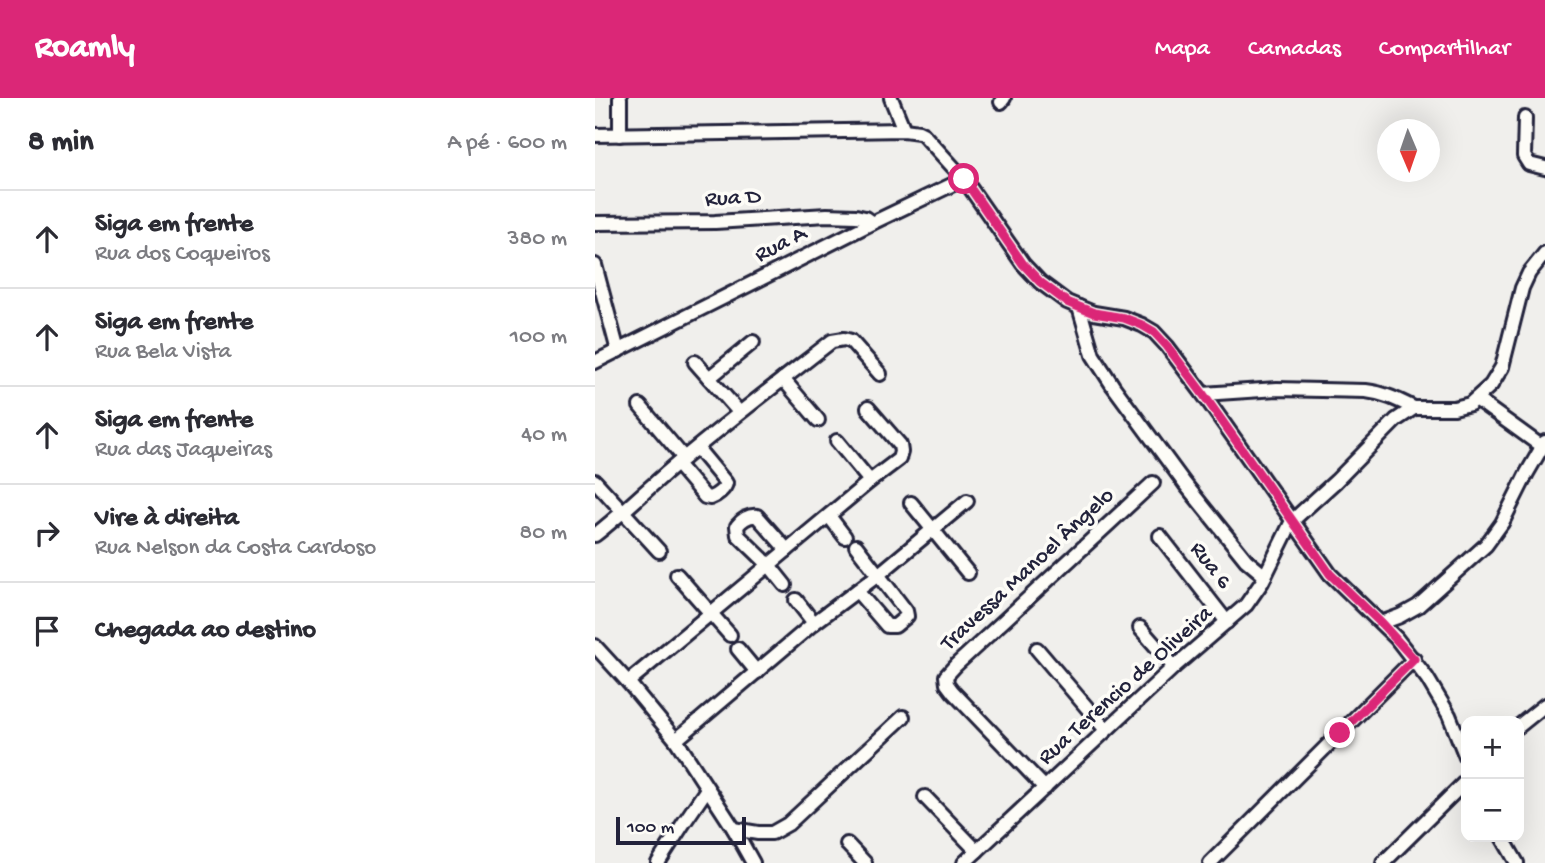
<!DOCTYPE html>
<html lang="pt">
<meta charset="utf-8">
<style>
:root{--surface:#fff;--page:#f2f2f3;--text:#2b2b33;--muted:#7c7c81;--line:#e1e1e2;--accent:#db2777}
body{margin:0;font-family:"Gochi Hand",sans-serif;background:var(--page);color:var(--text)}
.controls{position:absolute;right:21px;bottom:21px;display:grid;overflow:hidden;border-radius:14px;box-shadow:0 7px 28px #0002}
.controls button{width:63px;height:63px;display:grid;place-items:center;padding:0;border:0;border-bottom:2px solid var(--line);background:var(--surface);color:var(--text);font:35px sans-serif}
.compass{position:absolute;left:782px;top:21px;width:63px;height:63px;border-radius:50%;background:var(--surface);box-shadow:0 7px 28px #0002;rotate:178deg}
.scale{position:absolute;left:21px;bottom:18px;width:130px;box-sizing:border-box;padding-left:7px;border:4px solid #22223b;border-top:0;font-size:19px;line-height:24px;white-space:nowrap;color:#22223b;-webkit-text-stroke:5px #fdfcf7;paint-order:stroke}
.stop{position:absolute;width:21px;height:21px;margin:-16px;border:5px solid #db2777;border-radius:50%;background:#fff}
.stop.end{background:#db2777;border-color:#fff;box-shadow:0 2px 7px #0008}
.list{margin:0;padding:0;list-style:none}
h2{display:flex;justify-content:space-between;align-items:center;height:91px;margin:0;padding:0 28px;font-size:30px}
h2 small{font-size:23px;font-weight:400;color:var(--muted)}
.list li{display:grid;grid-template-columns:46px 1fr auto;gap:21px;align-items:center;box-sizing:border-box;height:98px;padding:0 28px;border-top:2px solid var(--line)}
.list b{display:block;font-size:26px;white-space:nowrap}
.list p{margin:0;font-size:23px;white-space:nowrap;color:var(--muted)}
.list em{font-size:23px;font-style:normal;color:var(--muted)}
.icon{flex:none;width:38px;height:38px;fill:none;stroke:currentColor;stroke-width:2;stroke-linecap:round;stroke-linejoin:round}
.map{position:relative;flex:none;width:950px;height:765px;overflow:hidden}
header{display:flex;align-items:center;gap:42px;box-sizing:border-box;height:98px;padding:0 35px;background:var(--accent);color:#fff}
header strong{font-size:33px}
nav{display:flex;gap:38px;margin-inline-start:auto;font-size:24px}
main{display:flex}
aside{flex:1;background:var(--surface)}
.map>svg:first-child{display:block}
</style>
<header>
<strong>Roamly</strong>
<nav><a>Mapa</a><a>Camadas</a><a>Compartilhar</a></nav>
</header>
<main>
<aside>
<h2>8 min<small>A pé · 600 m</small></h2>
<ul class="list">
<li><svg class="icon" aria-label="ahead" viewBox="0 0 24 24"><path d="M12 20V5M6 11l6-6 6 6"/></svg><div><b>Siga em frente</b><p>Rua dos Coqueiros</p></div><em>380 m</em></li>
<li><svg class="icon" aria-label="ahead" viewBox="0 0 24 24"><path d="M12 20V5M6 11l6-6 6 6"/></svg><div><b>Siga em frente</b><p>Rua Bela Vista</p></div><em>100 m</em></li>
<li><svg class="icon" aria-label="ahead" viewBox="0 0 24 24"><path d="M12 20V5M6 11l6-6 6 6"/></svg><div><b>Siga em frente</b><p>Rua das Jaqueiras</p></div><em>40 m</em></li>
<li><svg class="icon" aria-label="right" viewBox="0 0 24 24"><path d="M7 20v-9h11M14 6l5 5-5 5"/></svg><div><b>Vire à direita</b><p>Rua Nelson da Costa Cardoso</p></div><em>80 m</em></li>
<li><svg class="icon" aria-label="arrive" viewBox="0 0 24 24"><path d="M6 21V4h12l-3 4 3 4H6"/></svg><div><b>Chegada ao destino</b></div></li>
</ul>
</aside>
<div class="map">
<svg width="950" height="765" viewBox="0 0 950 765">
<rect width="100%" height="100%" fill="#f0efec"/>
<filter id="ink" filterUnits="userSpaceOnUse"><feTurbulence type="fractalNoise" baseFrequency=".0143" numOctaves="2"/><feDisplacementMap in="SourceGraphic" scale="14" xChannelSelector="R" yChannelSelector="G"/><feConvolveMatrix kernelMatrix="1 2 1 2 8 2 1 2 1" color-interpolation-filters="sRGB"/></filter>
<g filter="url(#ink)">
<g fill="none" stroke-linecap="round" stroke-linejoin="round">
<defs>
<g id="minor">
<polyline points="25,0 25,37"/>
<polyline points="296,0 309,32"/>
<polyline points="406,4 409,0"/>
<polyline points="930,20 929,58 934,66 950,70"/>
<polyline points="0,37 309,32 324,34 328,36 369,81 428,166 445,184 472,204 484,209 499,215 529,220 547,227 559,234 572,248 608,296 735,476 801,540 832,580 854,617 871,659"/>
<polyline points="0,125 120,124 232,117 261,118 270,120 277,125"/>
<polyline points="0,167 23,253"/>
<polyline points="484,209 498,257 518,288 590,386 651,462 670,478"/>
<polyline points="0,264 277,125 369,81"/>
<polyline points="100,264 144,314"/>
<polyline points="114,280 158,244"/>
<polyline points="188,281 223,322"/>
<path d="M608,296L682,291L771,293C789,295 803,302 819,310"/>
<polyline points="881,301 946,348"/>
<polyline points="45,308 89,360"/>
<polyline points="242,343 275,383"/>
<path d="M82,366L110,399L115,400C121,398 130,391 131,385L102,350"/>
<polyline points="0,383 64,453"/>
<polyline points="316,405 373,475"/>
<polyline points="234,418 250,439"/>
<path d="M0,437C27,416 51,392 77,370C129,326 183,285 237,243L249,241L256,243L285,276"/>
<polyline points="565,438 632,524"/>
<polyline points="261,448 311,513 312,518 300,528 292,528 262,493"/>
<polyline points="82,477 135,537"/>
<path d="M190,487L174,467L143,437L142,428C147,422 154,417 162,418L192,452"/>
<polyline points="201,502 219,525"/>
<polyline points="786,525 805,518 823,508 891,447 907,425 932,375 950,344"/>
<polyline points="545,530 579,569"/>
<polyline points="0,548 33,584 81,642 139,731 158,765"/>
<polyline points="143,551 162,574"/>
<polyline points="442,551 511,632"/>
<polyline points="33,584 275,383 304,361 306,354 305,347 273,310"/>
<polyline points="924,628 950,607"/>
<polyline points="81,642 219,525 283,477 372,403"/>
<polyline points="450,690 358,594 352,586 351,578 361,567 558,385"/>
<polyline points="330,699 382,753"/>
<polyline points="139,731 163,735 177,735 193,726 308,619"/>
<polyline points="907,739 922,765"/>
<polyline points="252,746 270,765"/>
<polyline points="63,765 88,726 112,691"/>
<polyline points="369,765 579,569 651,507 667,484 697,423 741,383 801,322 819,310 859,310 875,306 896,287 907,269 927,190 934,175 950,155"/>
<polyline points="615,765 819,561"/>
<polyline points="788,765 871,683"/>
</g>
</defs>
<use href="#minor" stroke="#22223b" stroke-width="18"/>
<use href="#minor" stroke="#fdfcf7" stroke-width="12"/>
</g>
</g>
<g fill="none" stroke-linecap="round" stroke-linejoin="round" filter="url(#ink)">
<polyline stroke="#db2777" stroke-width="9" points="369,81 428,166 445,184 472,204 484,209 499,215 529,220 547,227 559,234 572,248 608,296 735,476 786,525 819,561 745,635"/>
</g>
<g text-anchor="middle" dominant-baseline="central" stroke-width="7" stroke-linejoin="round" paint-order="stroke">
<g font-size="23" fill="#22223b" stroke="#fdfcf7">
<text transform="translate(138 101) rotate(-3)">Rua D</text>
<text transform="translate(186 147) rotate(-27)">Rua A</text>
<text transform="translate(615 468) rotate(52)">Rua 6</text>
<text transform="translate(433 472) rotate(-43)">Travessa Manoel Ângelo</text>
<text transform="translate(531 588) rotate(-42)">Rua Terencio de Oliveira</text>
</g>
</g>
</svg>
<div class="controls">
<button>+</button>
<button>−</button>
</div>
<svg class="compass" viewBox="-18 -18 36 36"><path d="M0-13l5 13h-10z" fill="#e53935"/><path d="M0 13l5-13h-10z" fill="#7c7c81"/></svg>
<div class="scale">100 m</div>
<div class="stop" style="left:369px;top:81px"></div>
<div class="stop end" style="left:745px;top:635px"></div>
</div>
</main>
